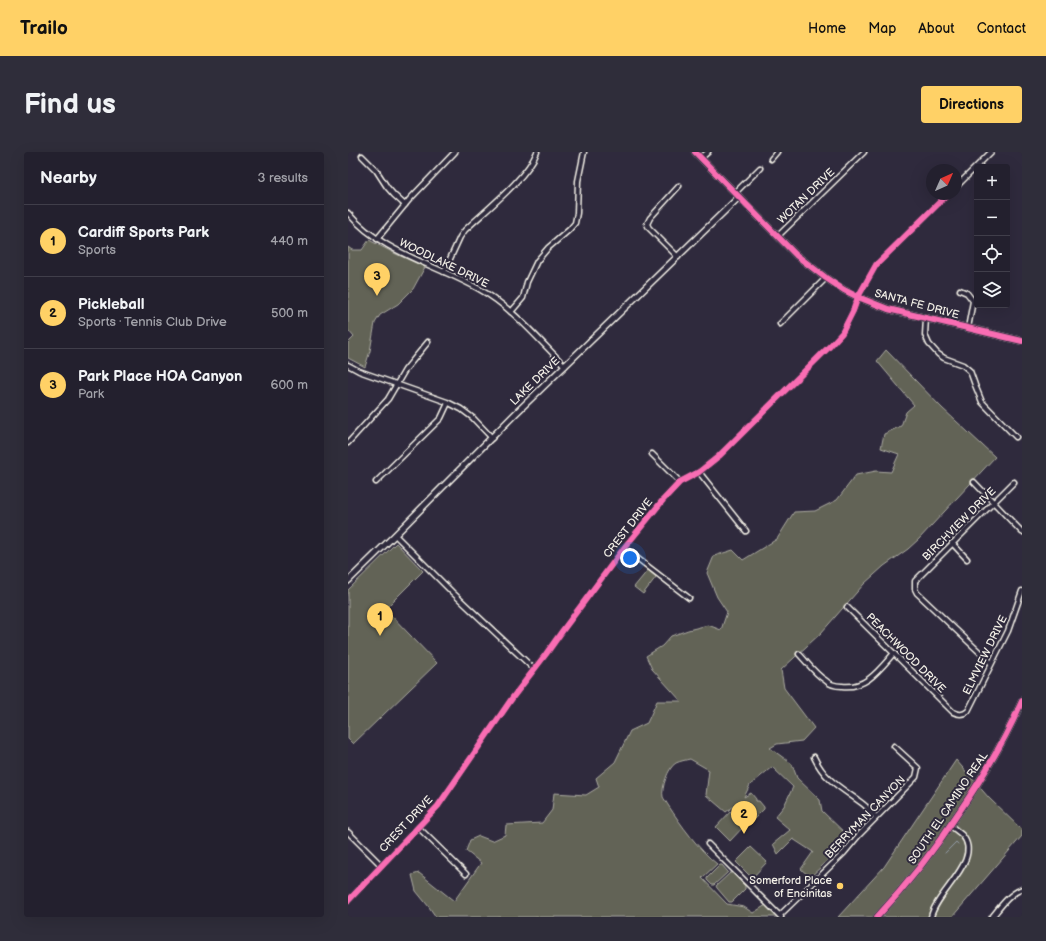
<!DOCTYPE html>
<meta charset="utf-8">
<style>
:root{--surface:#23202e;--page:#2f2d3a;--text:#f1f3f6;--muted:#a3a3aa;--line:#403e4a;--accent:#ffd166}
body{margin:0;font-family:"Balsamiq Sans",sans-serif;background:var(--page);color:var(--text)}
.controls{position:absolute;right:12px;top:12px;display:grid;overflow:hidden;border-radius:4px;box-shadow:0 4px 16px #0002}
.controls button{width:36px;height:36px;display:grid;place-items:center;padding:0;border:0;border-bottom:1px solid var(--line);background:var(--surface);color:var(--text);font:20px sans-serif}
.compass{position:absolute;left:578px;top:12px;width:36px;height:36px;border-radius:50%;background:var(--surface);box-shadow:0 4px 16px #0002;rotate:45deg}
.you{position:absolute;left:282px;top:406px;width:14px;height:14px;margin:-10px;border:3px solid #fff;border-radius:50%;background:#1a73e8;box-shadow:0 0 0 6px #1a73e833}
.badge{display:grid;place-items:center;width:26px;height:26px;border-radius:50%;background:var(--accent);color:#111;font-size:13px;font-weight:700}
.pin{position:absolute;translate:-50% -33px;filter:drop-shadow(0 1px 2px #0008)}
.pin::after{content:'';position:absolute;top:21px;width:14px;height:12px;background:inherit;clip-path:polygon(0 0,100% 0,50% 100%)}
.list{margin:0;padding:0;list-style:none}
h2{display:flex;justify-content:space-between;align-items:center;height:52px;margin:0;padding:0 16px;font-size:17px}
h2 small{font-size:13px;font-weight:400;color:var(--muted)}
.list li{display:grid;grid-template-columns:26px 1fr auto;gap:12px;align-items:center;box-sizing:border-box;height:72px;padding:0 16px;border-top:1px solid var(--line)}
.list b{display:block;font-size:15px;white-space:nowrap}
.list p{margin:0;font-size:13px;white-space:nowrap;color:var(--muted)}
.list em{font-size:13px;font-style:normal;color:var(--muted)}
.icon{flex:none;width:22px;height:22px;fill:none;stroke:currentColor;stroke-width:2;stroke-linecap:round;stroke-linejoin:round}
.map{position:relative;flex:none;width:674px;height:765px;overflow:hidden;border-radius:4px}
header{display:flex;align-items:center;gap:24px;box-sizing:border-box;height:56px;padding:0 20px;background:var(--accent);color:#111}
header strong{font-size:19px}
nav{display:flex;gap:22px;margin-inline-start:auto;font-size:14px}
.intro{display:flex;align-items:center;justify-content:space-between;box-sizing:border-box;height:96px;padding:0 24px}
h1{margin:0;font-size:28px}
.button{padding:10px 18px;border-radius:4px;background:var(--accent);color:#111;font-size:14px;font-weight:700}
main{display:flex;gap:24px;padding:0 24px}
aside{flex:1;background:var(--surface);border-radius:4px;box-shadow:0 4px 16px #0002}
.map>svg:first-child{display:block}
</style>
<header>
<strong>Trailo</strong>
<nav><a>Home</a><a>Map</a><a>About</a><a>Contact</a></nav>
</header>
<div class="intro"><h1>Find us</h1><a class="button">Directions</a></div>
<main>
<aside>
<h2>Nearby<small>3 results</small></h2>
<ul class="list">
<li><span class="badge">1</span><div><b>Cardiff Sports Park</b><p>Sports</p></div><em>440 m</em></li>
<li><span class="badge">2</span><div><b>Pickleball</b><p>Sports · Tennis Club Drive</p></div><em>500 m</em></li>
<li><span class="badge">3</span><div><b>Park Place HOA Canyon</b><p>Park</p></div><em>600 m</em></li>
</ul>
</aside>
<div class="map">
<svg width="674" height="765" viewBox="0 0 674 765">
<rect width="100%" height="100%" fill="#2f2a3d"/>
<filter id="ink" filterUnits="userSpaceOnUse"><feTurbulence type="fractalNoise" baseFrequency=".025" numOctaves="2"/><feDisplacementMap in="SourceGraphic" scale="8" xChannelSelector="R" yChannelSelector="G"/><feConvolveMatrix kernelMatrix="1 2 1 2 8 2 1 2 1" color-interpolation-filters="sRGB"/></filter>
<g filter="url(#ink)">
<g fill="#626457" stroke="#abaaa0">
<polygon points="21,88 48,102 77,115 65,137 50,152 32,163 27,171 22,199 17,215 0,206 0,191 6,185 0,178 0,95 4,98 14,98"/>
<path d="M538,198L594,256L647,305L571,387L560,397L536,414L516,432L473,481L433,518L436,536L466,576L454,589L429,592L422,596L444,612L449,626L472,648L474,659L501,685L473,715L462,725L453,717L465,700L445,687L430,702L425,692L442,678L427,665L436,654L445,635L424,615L402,633L396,645L403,641L408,647V649H411L416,655V657L404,669L401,670L396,665L395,663L393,662L388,657V654L393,649L378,660L358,643L361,618L342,607C338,608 332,609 328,611C320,615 313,637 315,645C316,647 319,651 320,653C333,673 351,698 369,712L354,726L379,752L396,755L405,761L418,753L429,765H88L81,755L68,739L64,723L71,721L106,749L133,711L118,699L122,688L131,684L144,689L157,683L158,673L194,671L204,658L206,641L238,643L251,635L248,626L267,610L282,579L299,571L309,549H333L304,517L298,504L314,494L323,484L340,478L360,473L373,478L379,460L369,445L359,421L366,404L385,398L395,408L429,387L446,360L467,359L489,348L508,323L528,319L543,320L551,302L533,296L536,282L553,274L558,260L566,253L529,209Z"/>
<polygon points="48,391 75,419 37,457 89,511 5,592 0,587 0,438"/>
<polygon points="300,418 308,425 295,442 286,435"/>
<polygon points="608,608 641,646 674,678 674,684 604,765 490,765 536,715"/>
<polygon points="383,659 397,673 382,689 368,675"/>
<polygon points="403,695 419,710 404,726 388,710"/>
<polygon points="372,713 374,713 380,720 366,733 364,733 359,728 359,726"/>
<polygon points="382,721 384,721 397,734 397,737 384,750 381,750 369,736 368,734"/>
</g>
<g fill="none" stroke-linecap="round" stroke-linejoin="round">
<polyline stroke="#959eaa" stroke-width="1" points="597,701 608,690 610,692"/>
<defs>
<g id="minor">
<polyline points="14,4 28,18 39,35 46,43 57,53"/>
<polyline points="353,6 360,0"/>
<polyline points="423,7 429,0"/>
<polyline points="608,35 643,0"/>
<polyline points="387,41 412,16"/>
<path d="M0,61C34,101 87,112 131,137C164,155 191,188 217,214"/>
<polyline points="430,84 516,0"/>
<polyline points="29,87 61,48 107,0"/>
<polyline points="330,105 301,76 299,72 302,66 331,34"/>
<path d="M96,120L112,85L117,78C138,58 179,26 189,0"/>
<polyline points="612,138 619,141 625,149 620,176"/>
<polyline points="163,160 175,146 179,130 189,109 200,96 221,78 227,71 229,61 230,29 236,0"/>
<polyline points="578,166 577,183 581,192 590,202 596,206 615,213 622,219 627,233 634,250 668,285"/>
<polyline points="432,172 478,126"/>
<polyline points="0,213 11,219 99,250 113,257 125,266 144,286"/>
<polyline points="0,291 40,247 57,218 80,190"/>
<polyline points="304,302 332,330"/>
<polyline points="351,320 398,379"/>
<polyline points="28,330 93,266 100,251"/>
<polyline points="626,330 674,380"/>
<polyline points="47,383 104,440 186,517"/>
<polyline points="604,391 619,407"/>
<polyline points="276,396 341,446"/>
<path d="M499,455L605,560C611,563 615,563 620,559L660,479L674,439"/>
<path d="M451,502C459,510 467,522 477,528C481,532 488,534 494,534C518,537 531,518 546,501"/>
<polyline points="643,511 569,441 567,437 567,429 666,330"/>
<path d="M466,605C477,629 495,637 515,652C519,655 524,661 528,665"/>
<polyline points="70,675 118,722"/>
<polyline points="0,680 33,713"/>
<polyline points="360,692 433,765"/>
<polyline points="0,749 90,654 165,545 198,502 215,478 276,396 315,348 332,330 351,320 371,304 482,194 494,181 505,159 510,145 528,113 600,42"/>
<polyline points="432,763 496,701 511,683 568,625 570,616 546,594"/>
<path d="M583,765C588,740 636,707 614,683C611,680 606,677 602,673"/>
<path d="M644,765C653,754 661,742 674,737"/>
</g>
<g id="major">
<polyline points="347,0 448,103 478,126 496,138 510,145 540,157 674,189"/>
<polyline points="0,429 47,383 167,262 391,45"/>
<path d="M529,765C560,732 587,697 611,660C635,625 657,588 674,549"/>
</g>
</defs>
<use href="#minor" stroke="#f4f1e8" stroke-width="7"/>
<use href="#major" stroke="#f4f1e8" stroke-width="8"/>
<use href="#minor" stroke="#2f2a3d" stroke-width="4"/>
<use href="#major" stroke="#2f2a3d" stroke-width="5"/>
<defs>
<g id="cycleway">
<polyline points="347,0 448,103 478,126 496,138 510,145 540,157 674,189"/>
<polyline points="0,749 90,654 165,545 198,502 215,478 276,396 315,348 332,330 351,320 371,304 482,194 494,181 505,159 510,145 528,113 600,42"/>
<path d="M529,765C560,732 587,697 611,660C635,625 657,588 674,549"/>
</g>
</defs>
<use href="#cycleway" stroke="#2f2a3d" stroke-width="8"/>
<use href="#cycleway" stroke="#f96db3" stroke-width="6"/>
</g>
</g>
<circle fill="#ffd166" stroke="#2f2a3d" stroke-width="1.5" cx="492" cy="734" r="4"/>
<g text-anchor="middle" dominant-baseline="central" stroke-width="4" stroke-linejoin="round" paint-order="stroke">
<g font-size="11" fill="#f4f1e8" stroke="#2f2a3d">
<text transform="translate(458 44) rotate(-44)">WOTAN DRIVE</text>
<text transform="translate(96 111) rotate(26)">WOODLAKE DRIVE</text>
<text transform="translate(569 152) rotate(15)">SANTA FE DRIVE</text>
<text transform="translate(187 229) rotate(-44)">LAKE DRIVE</text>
<text transform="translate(611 372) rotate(-45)">BIRCHVIEW DRIVE</text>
<text transform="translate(280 376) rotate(-52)">CREST DRIVE</text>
<text transform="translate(558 501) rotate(45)">PEACHWOOD DRIVE</text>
<text transform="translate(637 503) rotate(-64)">ELMVIEW DRIVE</text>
<text transform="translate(600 656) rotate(-56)">SOUTH EL CAMINO REAL</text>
<text transform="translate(517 665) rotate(-46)">BERRYMAN CANYON</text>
<text transform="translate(58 672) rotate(-47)">CREST DRIVE</text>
</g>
<g font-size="11" fill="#f4f1e8" stroke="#2f2a3d" text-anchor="end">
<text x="484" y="728">Somerford Place<tspan x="484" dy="13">of Encinitas</tspan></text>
</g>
</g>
</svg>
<div class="controls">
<button>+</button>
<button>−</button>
<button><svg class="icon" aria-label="locate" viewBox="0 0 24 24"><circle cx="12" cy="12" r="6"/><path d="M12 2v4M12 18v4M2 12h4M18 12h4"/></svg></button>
<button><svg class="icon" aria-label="layers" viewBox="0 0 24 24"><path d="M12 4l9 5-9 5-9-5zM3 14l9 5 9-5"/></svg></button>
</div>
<svg class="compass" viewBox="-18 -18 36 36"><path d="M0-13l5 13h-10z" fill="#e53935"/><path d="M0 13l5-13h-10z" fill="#a3a3aa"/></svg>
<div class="you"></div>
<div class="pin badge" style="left:32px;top:484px">1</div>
<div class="pin badge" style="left:396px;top:682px">2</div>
<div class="pin badge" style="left:29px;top:144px">3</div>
</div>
</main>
